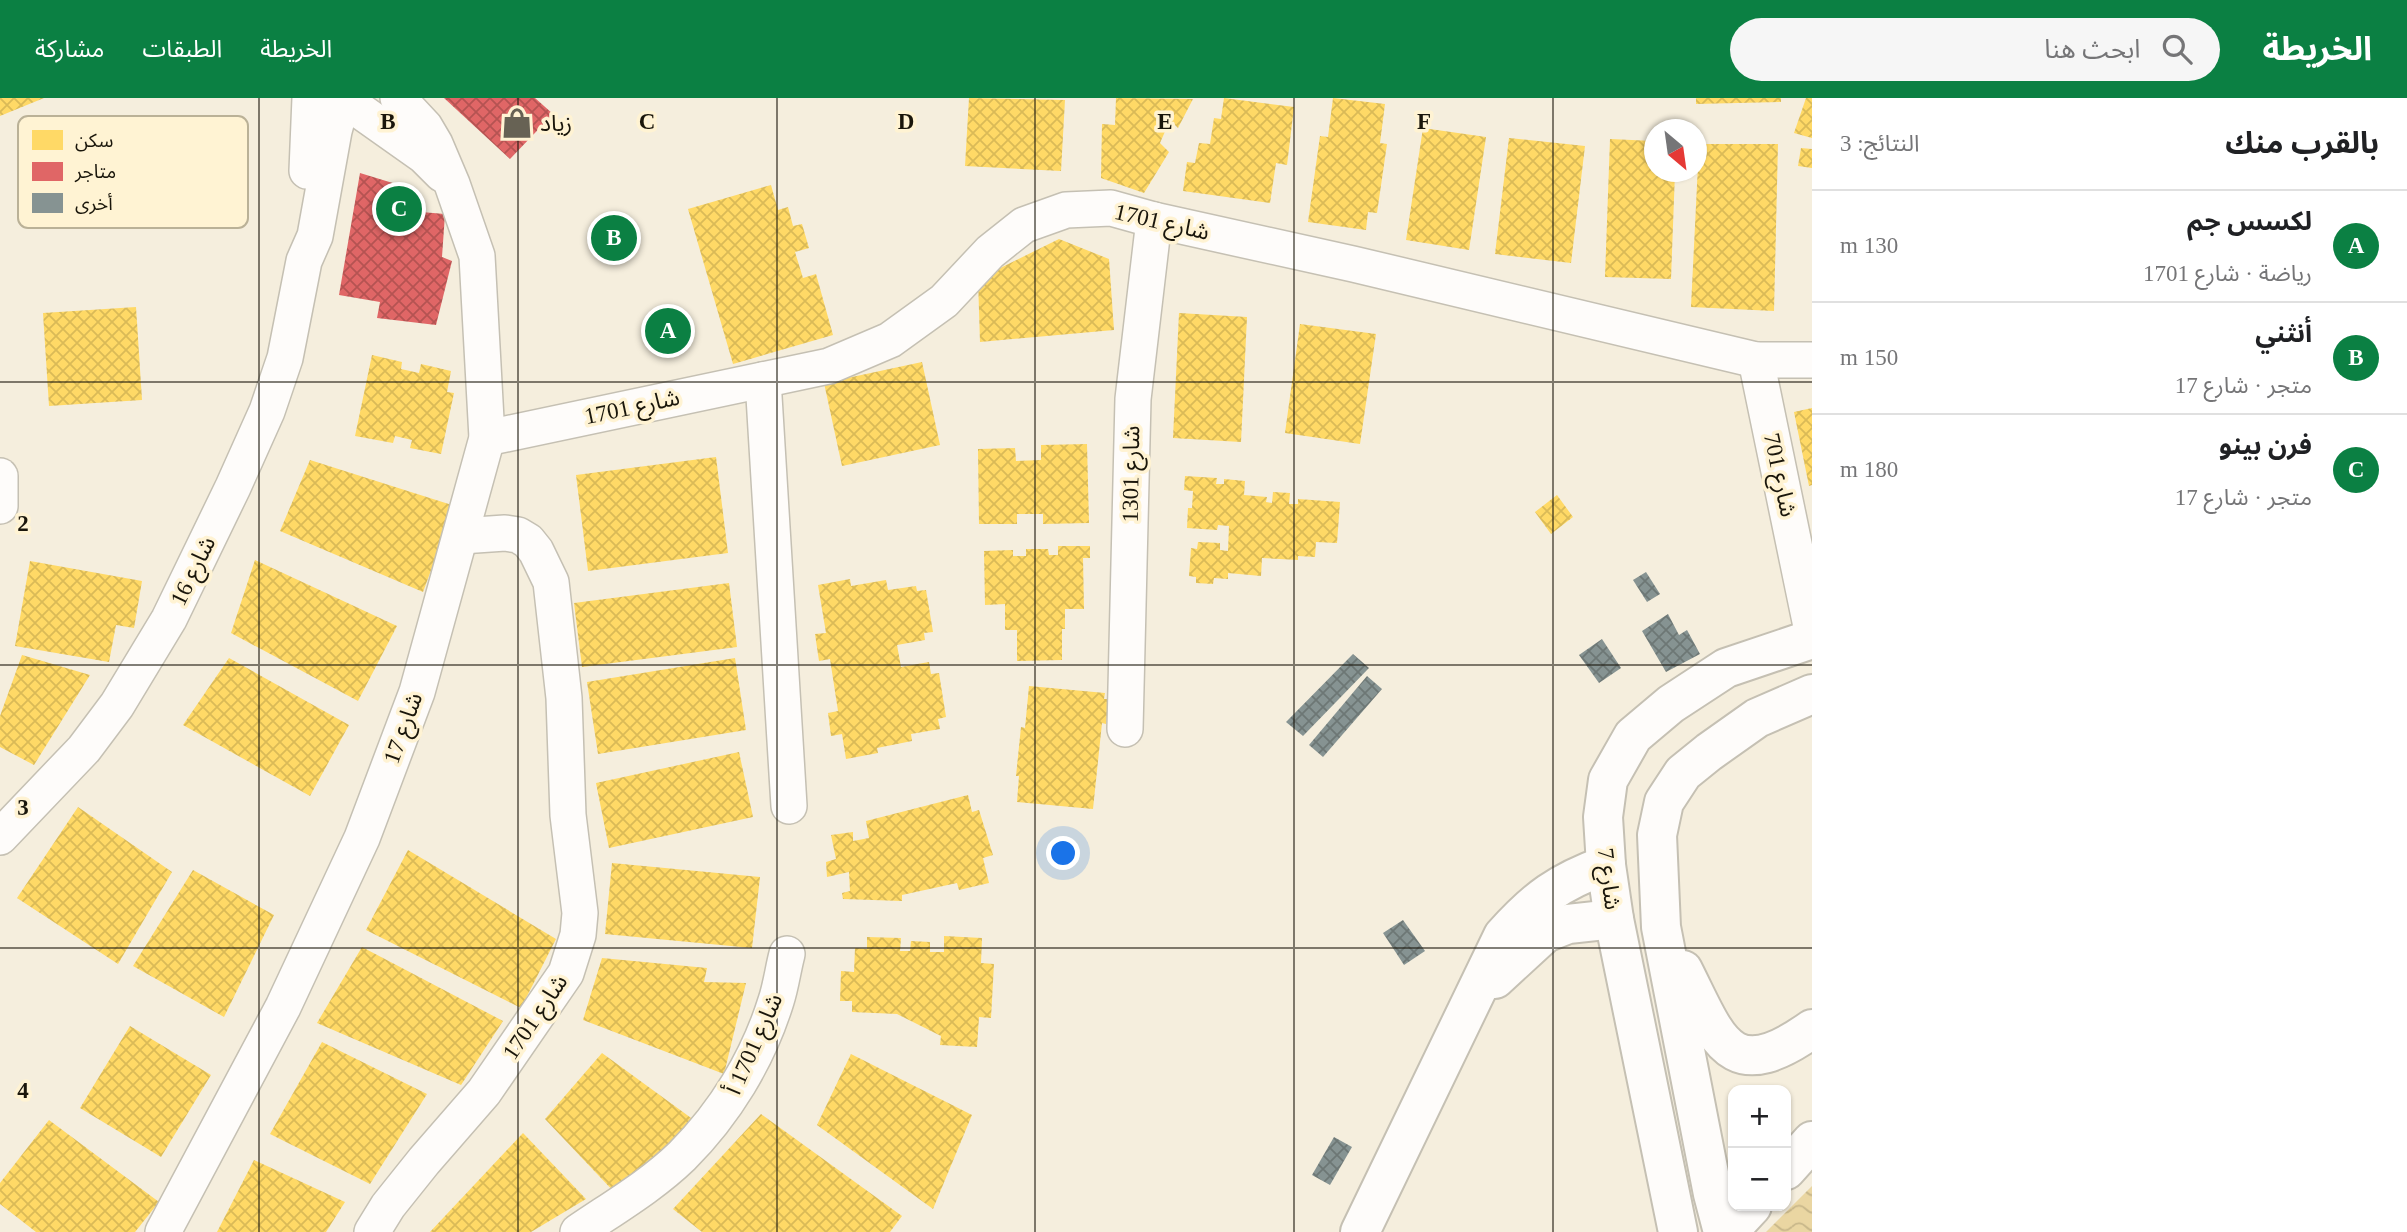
<!DOCTYPE html>
<html lang="ar">
<meta charset="utf-8">
<style>
:root{--surface:#fff;--page:#f6f6f6;--text:#202124;--muted:#757577;--line:#e0e0e0;--accent:#0b8043}
body{margin:0;font-family:"Times New Roman","Noto Sans Arabic",serif;background:var(--page);color:var(--text);direction:rtl}
.controls{position:absolute;right:21px;bottom:21px;display:grid;overflow:hidden;border-radius:14px;box-shadow:0 2px 5px #0004}
.controls button{width:63px;height:63px;display:grid;place-items:center;padding:0;border:0;border-bottom:2px solid var(--line);background:var(--surface);color:var(--text);font:35px sans-serif}
.compass{position:absolute;left:1644px;top:21px;width:63px;height:63px;border-radius:50%;background:var(--surface);box-shadow:0 2px 5px #0004;rotate:151deg}
.you{position:absolute;left:1064px;top:756px;width:24px;height:24px;margin:-18px;border:5px solid #fff;border-radius:50%;background:#1a73e8;box-shadow:0 0 0 10px #1a73e833}
.badge{display:grid;place-items:center;width:46px;height:46px;border-radius:50%;background:var(--accent);color:#fff;font-size:23px;font-weight:700}
.pin{position:absolute;translate:-50% -50%;border:4px solid #fff;box-shadow:0 2px 7px #0006}
.list{margin:0;padding:0;list-style:none}
h2{display:flex;justify-content:space-between;align-items:center;height:91px;margin:0;padding:0 28px;font-size:30px}
h2 small{font-size:23px;font-weight:400;color:var(--muted)}
.list li{display:grid;grid-template-columns:46px 1fr auto;gap:21px;align-items:center;box-sizing:border-box;height:112px;padding:0 28px;border-top:2px solid var(--line)}
.list b{display:block;font-size:26px;white-space:nowrap}
.list p{margin:0;font-size:23px;white-space:nowrap;color:var(--muted)}
.list em{font-size:23px;font-style:normal;color:var(--muted)}
.icon{flex:none;width:38px;height:38px;fill:none;stroke:currentColor;stroke-width:2;stroke-linecap:round;stroke-linejoin:round}
.map{position:relative;flex:none;width:1812px;height:1134px;overflow:hidden;direction:ltr}
header{display:flex;align-items:center;gap:42px;box-sizing:border-box;height:98px;padding:0 35px;background:var(--accent);color:#fff}
header strong{font-size:33px}
nav{display:flex;gap:38px;margin-inline-start:auto;font-size:24px}
.search{width:490px;height:63px;background:var(--page);display:flex;align-items:center;gap:18px;box-sizing:border-box;padding:0 24px;border-radius:38px;color:var(--muted);font-size:26px}
main{display:flex}
aside{flex:1;background:var(--surface)}
.map>svg:first-child{display:block}
</style>
<header>
<strong>الخريطة</strong>
<div class="search"><svg class="icon" aria-label="search" viewBox="0 0 24 24"><circle cx="10" cy="10" r="6"/><path d="M15 15l6 6"/></svg>ابحث هنا</div>
<nav><a>الخريطة</a><a>الطبقات</a><a>مشاركة</a></nav>
</header>
<main>
<aside>
<h2>بالقرب منك<small>النتائج: 3</small></h2>
<ul class="list">
<li><span class="badge">A</span><div><b>لكسس جم</b><p>رياضة · شارع 1701</p></div><em>130 m</em></li>
<li><span class="badge">B</span><div><b>أنثني</b><p>متجر · شارع 17</p></div><em>150 m</em></li>
<li><span class="badge">C</span><div><b>فرن بينو</b><p>متجر · شارع 17</p></div><em>180 m</em></li>
</ul>
</aside>
<div class="map">
<svg width="1812" height="1134" viewBox="0 0 1812 1134">
<defs>
<pattern id="water-waves" width="16" height="10" patternUnits="userSpaceOnUse" patternTransform="scale(1.75)"><rect width="16" height="10" fill="#ead6a2"/><path d="M0 5q4-4 8 0t8 0" fill="none" stroke="#c8b78a"/></pattern>
<pattern id="homes-cross-hatch" width="8" height="8" patternUnits="userSpaceOnUse" patternTransform="scale(1.75)"><rect width="8" height="8" fill="#ffd966"/><path d="M0 0l8 8M0 8l8-8" fill="none" stroke="#daba57"/></pattern>
<pattern id="shops-cross-hatch" width="8" height="8" patternUnits="userSpaceOnUse" patternTransform="scale(1.75)"><rect width="8" height="8" fill="#e06666"/><path d="M0 0l8 8M0 8l8-8" fill="none" stroke="#b55352"/></pattern>
<pattern id="building-cross-hatch" width="8" height="8" patternUnits="userSpaceOnUse" patternTransform="scale(1.75)"><rect width="8" height="8" fill="#869392"/><path d="M0 0l8 8M0 8l8-8" fill="none" stroke="#6d7775"/></pattern>
</defs>
<rect width="100%" height="100%" fill="#f5eedd"/>
<polygon fill="url(#water-waves)" points="1812,1088 1812,1134 1766,1134"/>
<g fill="url(#homes-cross-hatch)">
<polygon points="0,0 44,0 0,18"/>
<polygon points="969,0 1065,2 1061,73 965,68"/>
<polygon points="1116,0 1193,1 1178,30 1170,22 1160,45 1169,54 1144,95 1101,80 1102,26 1115,27"/>
<polygon points="1224,0 1294,9 1287,67 1276,65 1270,105 1183,93 1187,64 1195,65 1199,45 1210,46 1214,20 1221,21"/>
<polygon points="1333,0 1385,6 1380,45 1387,46 1377,115 1368,114 1366,132 1308,124 1320,38 1328,39"/>
<polygon points="1696,0 1781,0 1781,4 1696,6"/>
<polygon points="1806,0 1812,0 1812,40 1794,35"/>
<polygon points="1423,30 1486,39 1469,152 1406,142"/>
<polygon points="1509,40 1585,48 1571,165 1495,156"/>
<polygon points="1610,41 1654,43 1654,74 1675,74 1671,181 1605,179"/>
<polygon points="1699,46 1778,46 1774,213 1691,209"/>
<polygon points="1801,50 1812,51 1812,70 1798,68"/>
<polygon points="771,87 778,112 788,109 793,128 802,126 809,150 795,154 803,180 816,176 833,237 733,266 688,111"/>
<polygon points="1059,141 1109,161 1114,232 980,244 978,181"/>
<polygon points="136,209 142,302 49,308 43,215"/>
<polygon points="1179,215 1247,219 1241,344 1173,340"/>
<polygon points="1300,226 1376,236 1360,346 1285,335"/>
<polygon points="372,257 402,264 401,271 419,275 421,266 451,273 447,294 454,295 441,356 410,350 412,342 395,338 393,345 355,338"/>
<polygon points="922,264 940,347 842,368 824,285"/>
<polygon points="1812,310 1812,387 1809,388 1794,314"/>
<polygon points="1087,346 1089,425 1043,426 1043,416 1017,416 1017,426 979,426 978,351 1015,350 1016,363 1041,362 1041,347"/>
<polygon points="716,359 728,455 588,473 576,377"/>
<polygon points="310,362 455,408 423,494 280,433"/>
<polygon points="1185,378 1217,380 1216,386 1224,386 1224,381 1245,383 1244,397 1267,399 1266,404 1272,405 1273,394 1290,395 1289,406 1298,406 1298,401 1340,404 1337,445 1316,444 1315,459 1298,458 1298,462 1262,460 1261,478 1228,475 1228,481 1214,480 1213,486 1196,485 1196,479 1189,478 1191,450 1197,451 1198,444 1220,445 1220,452 1228,453 1229,428 1218,427 1217,432 1187,430 1188,410 1192,410 1193,393 1184,392"/>
<polygon points="1557,397 1573,419 1551,436 1535,414"/>
<polygon points="1058,448 1090,448 1090,460 1083,460 1084,511 1065,511 1065,531 1062,531 1062,562 1017,563 1017,532 1005,532 1005,506 985,507 984,453 1013,452 1013,458 1026,458 1026,451 1048,451 1049,457 1058,457"/>
<polygon points="255,462 397,528 358,603 231,535"/>
<polygon points="30,463 142,483 134,530 116,527 109,564 15,548"/>
<polygon points="850,481 851,488 886,482 888,492 916,488 917,493 926,492 933,534 924,535 925,542 897,547 901,569 929,564 931,576 939,575 946,619 938,621 940,631 911,636 912,643 877,650 878,655 846,661 842,636 831,638 828,615 838,613 830,561 819,563 815,536 826,535 818,487"/>
<polygon points="729,485 737,549 582,569 574,505"/>
<polygon points="22,557 90,577 34,667 0,649 0,618"/>
<polygon points="229,560 349,627 310,698 183,627"/>
<polygon points="735,560 746,632 598,656 587,584"/>
<polygon points="1029,588 1105,595 1104,601 1109,601 1106,626 1102,625 1093,711 1017,704 1019,678 1016,678 1021,629 1025,630"/>
<polygon points="739,654 753,719 609,750 596,685"/>
<polygon points="968,697 972,714 979,712 993,757 983,760 989,785 959,792 957,785 902,797 902,803 843,801 842,795 850,793 849,774 827,779 826,764 836,761 831,737 853,734 853,743 869,740 866,723"/>
<polygon points="78,709 172,774 118,866 17,800"/>
<polygon points="408,752 556,841 521,910 366,832"/>
<polygon points="612,765 760,779 752,850 605,836"/>
<polygon points="193,772 274,817 224,919 133,868"/>
<polygon points="944,838 982,840 981,865 994,866 991,920 979,919 977,949 940,947 941,938 897,916 852,914 852,903 840,903 841,873 854,874 855,850 867,851 867,839 901,840 900,853 910,853 911,843 930,844 930,854 944,854"/>
<polygon points="362,849 503,923 461,987 317,925"/>
<polygon points="602,860 707,870 704,884 746,885 724,976 583,922"/>
<polygon points="130,928 211,977 161,1059 80,1010"/>
<polygon points="322,944 427,996 370,1086 270,1036"/>
<polygon points="602,955 698,1025 617,1097 545,1021"/>
<polygon points="851,956 972,1017 933,1111 817,1027"/>
<polygon points="761,1016 902,1118 890,1134 702,1134 673,1111"/>
<polygon points="49,1022 159,1104 135,1134 36,1134 0,1106 0,1085"/>
<polygon points="523,1035 586,1101 531,1134 430,1134"/>
<polygon points="254,1062 345,1104 326,1134 217,1134"/>
</g>
<g fill="url(#shops-cross-hatch)">
<polygon points="444,0 535,0 553,16 510,61"/>
<polygon points="360,75 409,90 409,113 445,116 442,159 452,163 436,227 377,220 380,204 339,197"/>
</g>
<g fill="url(#building-cross-hatch)">
<polygon points="1646,474 1660,496 1647,504 1633,482"/>
<polygon points="1668,516 1679,537 1687,532 1700,556 1666,574 1642,533"/>
<polygon points="1602,541 1621,570 1599,585 1579,557"/>
<polygon points="1353,556 1369,570 1303,638 1286,624"/>
<polygon points="1367,578 1382,591 1323,659 1309,647"/>
<polygon points="1403,822 1425,853 1404,867 1383,835"/>
<polygon points="1334,1039 1352,1049 1330,1087 1312,1077"/>
</g>
<g fill="none" stroke-linecap="round" stroke-linejoin="round">
<defs>
<g id="street">
<polyline points="342,0 424,58 442,76"/>
<polyline points="307,73 310,0"/>
<polyline points="1756,262 1812,533"/>
<polyline points="763,282 789,708"/>
<polyline points="487,340 829,268 890,242 944,203 990,154 1024,127 1066,112 1111,110 1154,122 1353,166 1756,262 1812,262"/>
<polyline points="0,378 0,408"/>
<polyline points="1125,631 1133,301 1154,122"/>
<polyline points="0,739 84,651 117,607 169,521 233,389 267,313 285,260 304,163 315,138 334,33 343,0"/>
<polyline points="163,1134 283,909 362,740 417,594 487,340 477,158 452,86 435,46 425,29 398,0"/>
<polyline points="372,1134 388,1108 424,1063 484,994 566,875 578,837 580,815 568,717 564,600 551,484 536,453 528,443 518,437 505,435 461,438"/>
<path d="M578,1134C613,1110 651,1088 682,1058C725,1015 758,961 776,903C781,888 783,871 787,856"/>
</g>
<g id="secondary">
<path d="M1683,872C1718,941 1729,990 1812,931"/>
<polyline points="1495,881 1545,835 1568,826 1614,821"/>
<polyline points="1786,1072 1812,1043"/>
<path d="M1360,1134L1503,838C1536,801 1559,784 1606,767"/>
<polyline points="1678,1134 1614,821 1606,767 1603,719 1608,682 1633,638 1671,606 1726,570 1812,541"/>
<polyline points="1723,1134 1713,1096 1661,829 1657,737 1664,704 1683,675 1709,654 1757,620 1812,596"/>
<polyline points="1728,1134 1752,1108"/>
</g>
</defs>
<use href="#street" stroke="#c5c0b3" stroke-width="38"/>
<use href="#secondary" stroke="#c5c0b3" stroke-width="42"/>
<use href="#street" stroke="#fefcfa" stroke-width="35"/>
<use href="#secondary" stroke="#fefcfa" stroke-width="38"/>
</g>
<path fill="none" stroke="#1a160b" stroke-width="2" stroke-opacity="0.55" d="M259,0V1134M518,0V1134M777,0V1134M1035,0V1134M1294,0V1134M1553,0V1134M0,284H1812M0,567H1812M0,850H1812"/>
<defs>
<symbol id="shop-bare" viewBox="-9 -9 18 18"><path d="M-5-2.5h2.3a2.7 3.5 0 0 1 5.4 0H5L5.5 6h-11ZM-1.5-2.5h3a1.5 2.3 0 0 0-3 0Z" fill="#676254" stroke="#fff3d3" stroke-width="2.5" paint-order="stroke"/></symbol>
</defs>
<g fill-rule="evenodd">
<use href="#shop-bare" x="495" y="3" width="44" height="44"/>
</g>
<g text-anchor="middle" dominant-baseline="central" stroke-width="7" stroke-linejoin="round" paint-order="stroke">
<g font-size="23" fill="#1a160b" stroke="#fff3d3" text-anchor="start">
<text x="540" y="25">زياد</text>
</g>
<g font-size="23" fill="#1a160b" stroke="#fff3d3">
<text transform="translate(1162 124) rotate(13)">شارع 1701</text>
<text transform="translate(632 309) rotate(-12)">شارع 1701</text>
<text transform="translate(1131 376) rotate(-89)">شارع 1301</text>
<text transform="translate(1780 377) rotate(78)">شارع 701</text>
<text transform="translate(193 473) rotate(-64)">شارع 16</text>
<text transform="translate(403 630) rotate(-70)">شارع 17</text>
<text transform="translate(1609 781) rotate(83)">شارع 7</text>
<text transform="translate(535 919) rotate(-56)">شارع 1701</text>
<text transform="translate(754 946) rotate(-66)">شارع 1701 أ</text>
</g>
</g>
<rect x="18" y="18" width="230" height="112" rx="10" fill="#fff3d3" stroke="#bab197" stroke-width="2"/>
<rect x="32" y="32" width="31" height="20" fill="#ffd966"/>
<rect x="32" y="64" width="31" height="19" fill="#e06666"/>
<rect x="32" y="95" width="31" height="20" fill="#869392"/>
<g font-size="19" fill="#1a160b">
<text x="75" y="49">سكن</text>
<text x="75" y="80">متاجر</text>
<text x="75" y="112">أخرى</text>
</g>
<g font-size="23" text-anchor="middle" font-weight="bold" fill="#1a160b" stroke="#fff3d3" stroke-width="7" stroke-linejoin="round" paint-order="stroke">
<text x="388" y="31">B</text>
<text x="647" y="31">C</text>
<text x="906" y="31">D</text>
<text x="1165" y="31">E</text>
<text x="1424" y="31">F</text>
<text x="23" y="433">2</text>
<text x="23" y="717">3</text>
<text x="23" y="1000">4</text>
</g>
</svg>
<div class="controls">
<button>+</button>
<button>−</button>
</div>
<svg class="compass" viewBox="-18 -18 36 36"><path d="M0-13l5 13h-10z" fill="#e53935"/><path d="M0 13l5-13h-10z" fill="#757577"/></svg>
<div class="you"></div>
<div class="pin badge" style="left:668px;top:233px">A</div>
<div class="pin badge" style="left:614px;top:140px">B</div>
<div class="pin badge" style="left:399px;top:111px">C</div>
</div>
</main>
